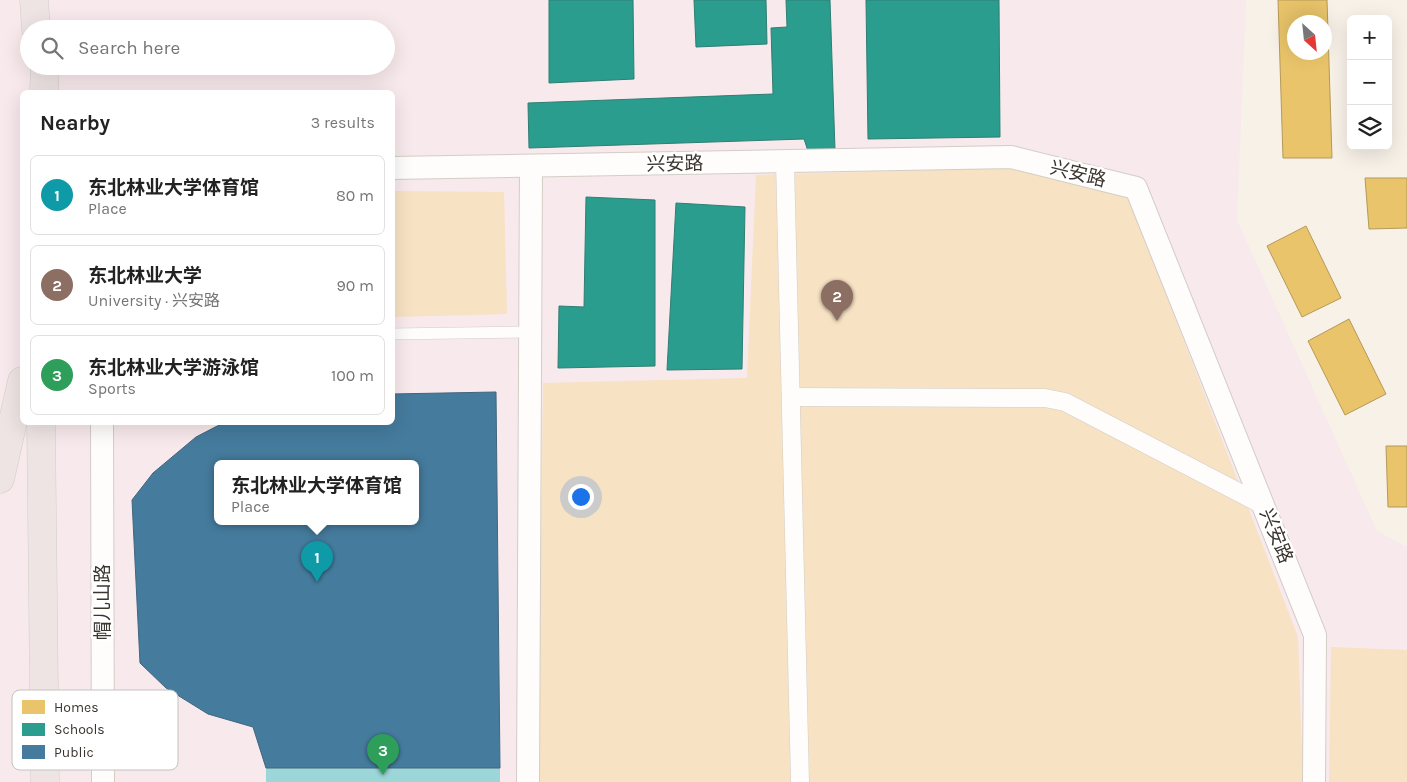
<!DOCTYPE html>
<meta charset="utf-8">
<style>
:root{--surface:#fff;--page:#f6f6f6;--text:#222;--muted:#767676;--line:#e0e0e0;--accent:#111827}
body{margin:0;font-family:Karla,"Noto Sans SC",sans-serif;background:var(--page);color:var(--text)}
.controls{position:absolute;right:15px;top:15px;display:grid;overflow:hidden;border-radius:8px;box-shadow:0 5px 20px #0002}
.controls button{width:45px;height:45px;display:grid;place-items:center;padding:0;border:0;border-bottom:1px solid var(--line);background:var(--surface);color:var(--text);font:25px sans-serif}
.compass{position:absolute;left:1287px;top:15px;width:45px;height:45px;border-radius:50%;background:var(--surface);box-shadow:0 5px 20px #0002;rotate:153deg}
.you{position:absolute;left:580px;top:496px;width:18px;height:18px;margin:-12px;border:4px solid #fff;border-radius:50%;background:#1a73e8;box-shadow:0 0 0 8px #1a73e833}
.badge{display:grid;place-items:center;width:32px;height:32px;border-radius:50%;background:var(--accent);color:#fff;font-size:16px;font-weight:700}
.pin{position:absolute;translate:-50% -41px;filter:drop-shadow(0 1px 2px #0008)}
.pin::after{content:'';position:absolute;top:26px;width:18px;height:15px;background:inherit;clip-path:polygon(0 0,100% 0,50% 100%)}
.popup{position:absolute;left:214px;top:460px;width:205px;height:65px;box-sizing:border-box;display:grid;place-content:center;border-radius:8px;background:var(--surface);filter:drop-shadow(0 1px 4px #0005);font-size:16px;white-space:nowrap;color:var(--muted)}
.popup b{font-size:19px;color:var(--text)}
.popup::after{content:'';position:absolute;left:50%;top:100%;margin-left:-10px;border:10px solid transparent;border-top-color:var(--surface)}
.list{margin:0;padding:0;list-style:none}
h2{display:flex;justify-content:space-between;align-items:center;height:65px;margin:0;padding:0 20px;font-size:21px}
h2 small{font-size:16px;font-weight:400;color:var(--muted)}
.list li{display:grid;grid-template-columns:32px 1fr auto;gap:15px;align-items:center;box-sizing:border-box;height:80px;margin:0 10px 10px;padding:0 10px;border:1px solid var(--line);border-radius:8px}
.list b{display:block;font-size:19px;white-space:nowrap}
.list p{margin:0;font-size:16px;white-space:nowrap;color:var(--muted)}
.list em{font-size:16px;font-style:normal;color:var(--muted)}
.icon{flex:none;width:28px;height:28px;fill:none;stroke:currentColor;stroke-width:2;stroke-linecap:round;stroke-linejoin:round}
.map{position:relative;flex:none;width:1407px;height:782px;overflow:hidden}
.search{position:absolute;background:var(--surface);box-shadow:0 5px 20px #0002;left:20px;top:20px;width:375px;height:55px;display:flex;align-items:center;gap:12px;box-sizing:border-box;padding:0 18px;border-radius:28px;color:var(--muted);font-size:19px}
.panel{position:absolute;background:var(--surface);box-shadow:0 5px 20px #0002;left:20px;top:90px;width:375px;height:335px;border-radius:8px}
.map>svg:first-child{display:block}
</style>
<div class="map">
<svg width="1407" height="782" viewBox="0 0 1407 782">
<rect width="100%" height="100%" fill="#f7f1e8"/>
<path fill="#f8e9ec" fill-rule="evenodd" d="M0,0H1246L1237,220L1377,531L1407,547V782H0ZM29,29H386V66H29ZM22,92H392V422H22ZM218,463H416V521H218Z"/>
<g fill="#f7e2c3">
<polygon points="1007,168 1128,196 1298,637 1303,782 538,782 543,383 747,378 756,175"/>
<polygon points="392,191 504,192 507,314 393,317"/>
<polygon points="1331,647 1407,650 1407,782 1329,782"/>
</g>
<rect fill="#9cd6d9" x="266" y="768" width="234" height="14"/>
<g fill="#e9c46a" stroke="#b59958" fill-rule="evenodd">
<path d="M1278,0H1327L1332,158H1283ZM1294,22H1324V52H1294Z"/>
<polygon points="1365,178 1407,178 1407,228 1369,229"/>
<polygon points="1306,226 1341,298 1302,317 1267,246"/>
<polygon points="1349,319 1386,394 1345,415 1308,341"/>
<polygon points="1386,446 1407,446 1407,507 1388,507"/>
</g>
<g fill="#2a9d8f" stroke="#2f7e72">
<polygon points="549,0 633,0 634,79 549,83"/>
<polygon points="694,0 766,0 767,44 696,47"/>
<polygon points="786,0 830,0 835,150 808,151 804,139 529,148 528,103 773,94 771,28 787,27"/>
<polygon points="866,0 999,0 1000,137 868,139"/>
<polygon points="586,197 655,200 655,366 558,368 559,306 584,307"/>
<polygon points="676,203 745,207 742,369 667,370"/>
</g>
<path fill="#457b9d" stroke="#42667c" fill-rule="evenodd" d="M496,392L500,768H266L253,727L208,714L166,688L140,663L132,500L153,473L196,437L225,422H392V394ZM218,463H416V521H218Z"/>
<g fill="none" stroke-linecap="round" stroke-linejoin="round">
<defs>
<polyline id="service" points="392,334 531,332"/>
<g id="pedestrian">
<polyline points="785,162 800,782"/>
<polyline points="791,397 1045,398 1065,402 1263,505"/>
</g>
<g id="minor">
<polyline points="392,168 1011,157 1136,188 1315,635 1314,782"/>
<polyline points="102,422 103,782"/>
<polyline points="528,782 531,166"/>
</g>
<g id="primary">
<polyline points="34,0 36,29"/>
<polyline points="44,92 45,66"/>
<polyline points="41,422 45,782"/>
<polyline points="0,479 22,381"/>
</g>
</defs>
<use href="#service" stroke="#d3cdc6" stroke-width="12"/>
<use href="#pedestrian" stroke="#d3cdc6" stroke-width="19"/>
<use href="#minor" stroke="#d3cdc6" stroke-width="24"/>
<use href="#primary" stroke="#d1cec9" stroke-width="29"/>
<use href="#service" stroke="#fefdfc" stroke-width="11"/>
<use href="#pedestrian" stroke="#fefdfc" stroke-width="18"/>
<use href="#minor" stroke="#fefdfc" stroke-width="22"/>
<use href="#primary" stroke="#eee4e4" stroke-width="28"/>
</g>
<g text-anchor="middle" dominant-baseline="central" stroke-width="5" stroke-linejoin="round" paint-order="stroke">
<g font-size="19" fill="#3b352e" stroke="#fff">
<text transform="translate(675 164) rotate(-1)">兴安路</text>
<text transform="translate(1078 174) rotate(14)">兴安路</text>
<text transform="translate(1276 536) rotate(68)">兴安路</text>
<text transform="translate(103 602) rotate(-90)">帽儿山路</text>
</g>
</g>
<rect x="12" y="690" width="166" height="80" rx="8" fill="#fff" stroke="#c4c2c0" stroke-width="1"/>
<rect x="22" y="700" width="23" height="14" fill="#e9c46a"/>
<rect x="22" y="723" width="23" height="13" fill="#2a9d8f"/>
<rect x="22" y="745" width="23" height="14" fill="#457b9d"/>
<g font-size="14" fill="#3b352e">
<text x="54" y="712">Homes</text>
<text x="54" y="734">Schools</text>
<text x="54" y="757">Public</text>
</g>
</svg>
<div class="controls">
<button>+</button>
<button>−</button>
<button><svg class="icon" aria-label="layers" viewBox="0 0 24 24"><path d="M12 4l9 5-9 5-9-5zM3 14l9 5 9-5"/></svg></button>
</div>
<svg class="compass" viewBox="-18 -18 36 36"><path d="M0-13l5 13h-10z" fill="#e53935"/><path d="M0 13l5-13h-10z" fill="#767676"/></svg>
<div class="you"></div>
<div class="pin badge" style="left:317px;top:582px;background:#0f9aa8">1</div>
<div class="popup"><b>东北林业大学体育馆</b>Place</div>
<div class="pin badge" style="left:837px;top:321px;background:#8d6e63">2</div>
<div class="pin badge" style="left:383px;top:775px;background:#2e9e5b">3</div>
<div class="search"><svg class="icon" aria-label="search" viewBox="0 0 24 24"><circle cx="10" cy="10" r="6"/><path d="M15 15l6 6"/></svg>Search here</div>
<section class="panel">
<h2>Nearby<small>3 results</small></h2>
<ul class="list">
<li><span class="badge" style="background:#0f9aa8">1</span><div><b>东北林业大学体育馆</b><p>Place</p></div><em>80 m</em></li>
<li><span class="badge" style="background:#8d6e63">2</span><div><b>东北林业大学</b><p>University · 兴安路</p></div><em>90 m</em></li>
<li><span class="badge" style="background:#2e9e5b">3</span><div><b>东北林业大学游泳馆</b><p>Sports</p></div><em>100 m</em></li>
</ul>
</section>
</div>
